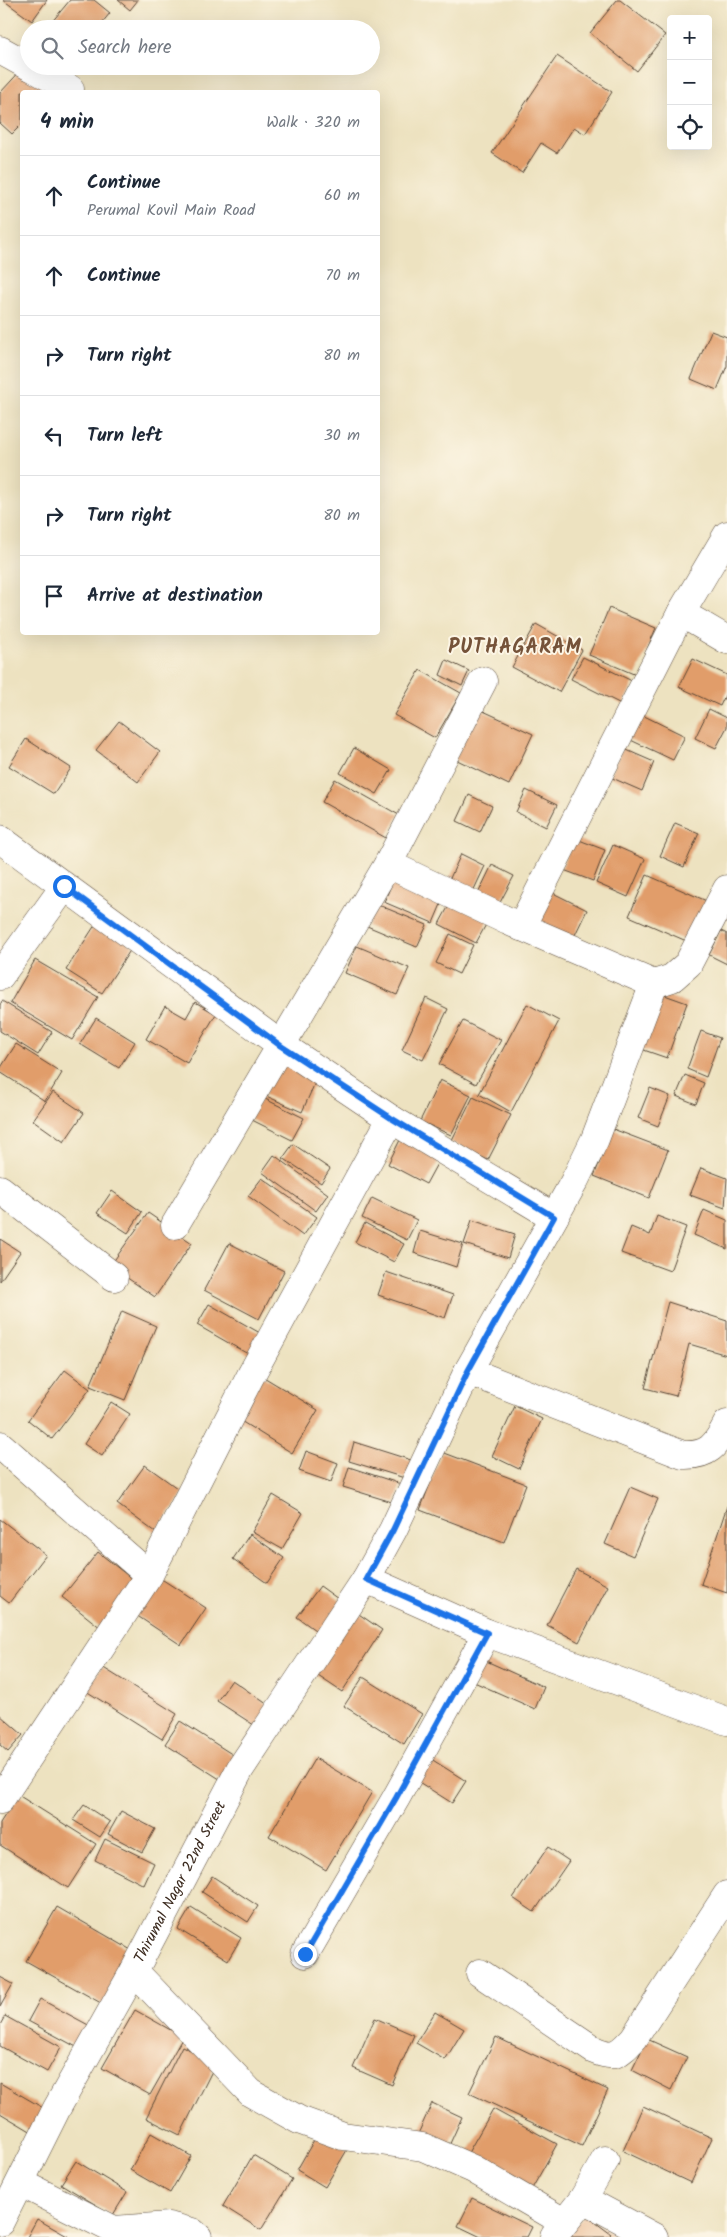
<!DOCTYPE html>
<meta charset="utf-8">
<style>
:root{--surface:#fff;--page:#f6f6f7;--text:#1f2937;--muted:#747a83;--line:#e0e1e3}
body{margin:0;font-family:Kalam,sans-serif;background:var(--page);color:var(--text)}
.controls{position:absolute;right:15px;top:15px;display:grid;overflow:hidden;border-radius:5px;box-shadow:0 5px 20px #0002}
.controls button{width:45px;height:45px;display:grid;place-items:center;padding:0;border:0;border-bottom:1px solid var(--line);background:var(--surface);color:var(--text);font:25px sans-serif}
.stop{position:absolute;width:15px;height:15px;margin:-11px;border:4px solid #1a73e8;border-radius:50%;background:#fff}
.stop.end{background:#1a73e8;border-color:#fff;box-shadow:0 1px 5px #0008}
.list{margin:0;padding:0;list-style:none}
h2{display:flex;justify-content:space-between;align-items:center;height:65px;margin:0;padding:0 20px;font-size:21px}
h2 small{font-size:16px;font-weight:400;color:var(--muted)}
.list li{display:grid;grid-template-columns:32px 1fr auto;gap:15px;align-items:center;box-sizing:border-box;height:80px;padding:0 20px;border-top:1px solid var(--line)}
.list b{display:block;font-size:19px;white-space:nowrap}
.list p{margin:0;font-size:16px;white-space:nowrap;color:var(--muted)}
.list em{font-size:16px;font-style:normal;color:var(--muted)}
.icon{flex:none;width:28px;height:28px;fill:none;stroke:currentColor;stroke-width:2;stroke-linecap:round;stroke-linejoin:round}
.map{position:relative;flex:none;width:727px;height:2237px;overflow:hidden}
.search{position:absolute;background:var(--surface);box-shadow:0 5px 20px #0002;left:20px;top:20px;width:360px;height:55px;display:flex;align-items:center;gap:12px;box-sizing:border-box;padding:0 18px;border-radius:28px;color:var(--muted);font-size:19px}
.panel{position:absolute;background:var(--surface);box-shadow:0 5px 20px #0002;left:20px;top:90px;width:360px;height:545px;border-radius:5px}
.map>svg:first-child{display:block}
</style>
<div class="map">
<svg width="727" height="2237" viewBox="0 0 727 2237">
<rect width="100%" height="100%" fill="#fcf5e5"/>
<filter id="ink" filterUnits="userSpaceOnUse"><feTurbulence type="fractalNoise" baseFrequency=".02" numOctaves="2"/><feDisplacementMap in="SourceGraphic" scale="10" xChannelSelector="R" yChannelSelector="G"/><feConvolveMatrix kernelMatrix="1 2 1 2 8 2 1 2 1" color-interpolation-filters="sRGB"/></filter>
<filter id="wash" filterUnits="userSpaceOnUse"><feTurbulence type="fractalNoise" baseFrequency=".0096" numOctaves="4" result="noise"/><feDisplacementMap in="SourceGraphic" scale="20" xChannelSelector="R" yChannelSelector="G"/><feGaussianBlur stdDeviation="1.12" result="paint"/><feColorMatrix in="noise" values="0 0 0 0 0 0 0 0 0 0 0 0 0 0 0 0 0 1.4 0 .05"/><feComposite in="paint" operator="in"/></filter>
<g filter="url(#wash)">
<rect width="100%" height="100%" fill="#ede2c0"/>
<g id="blocks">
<g fill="#e19d6a">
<polygon points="3,0 47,0 32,21"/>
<polygon points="70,0 94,0 110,13 97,29 46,29"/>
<polygon points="118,0 138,0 130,10"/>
<polygon points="617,0 620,0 665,35 637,71 590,33"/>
<polygon points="557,56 612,92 585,134 574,127 557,153 541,143 522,173 492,153"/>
<polygon points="24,67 52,92 22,92 22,124 12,134 0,123 0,93"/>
<polygon points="711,331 727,337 727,366 717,390 691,379"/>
<polygon points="609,608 656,628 636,675 589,655"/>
<polygon points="536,624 582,650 559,692 512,667"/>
<polygon points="583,657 634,682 623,705 571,679"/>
<polygon points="693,659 727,675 727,691 720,706 679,687"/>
<polygon points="446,660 469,671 462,686 440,675"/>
<polygon points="420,670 461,693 435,738 394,715"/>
<polygon points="479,709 533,734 509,785 455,759"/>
<polygon points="709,709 727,718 727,727 716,748 695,738"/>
<polygon points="632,710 685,736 673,760 620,735"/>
<polygon points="119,721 160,752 138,782 96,750"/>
<polygon points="26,739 71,768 54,794 9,766"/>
<polygon points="354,748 391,770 377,794 340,773"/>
<polygon points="622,748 654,762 642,791 610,777"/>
<polygon points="335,779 399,815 386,838 322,802"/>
<polygon points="526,790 557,805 546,827 516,812"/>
<polygon points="469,795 492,806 480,832 457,821"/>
<polygon points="675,823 699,833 684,867 660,856"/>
<polygon points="574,838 605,850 593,881 561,869"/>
<polygon points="613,845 645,859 628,897 596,883"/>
<polygon points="461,854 485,866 470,898 446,887"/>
<polygon points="492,865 514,876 495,912 474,902"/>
<polygon points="647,875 709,902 691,943 629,916"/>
<polygon points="393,881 442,902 433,923 384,902"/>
<polygon points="547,890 587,910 573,939 533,919"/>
<polygon points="453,898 490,917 476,943 439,924"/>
<polygon points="376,904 427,925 417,947 367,926"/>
<polygon points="97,922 133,946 102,993 66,970"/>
<polygon points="721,931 727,934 727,964 709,955"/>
<polygon points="450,934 473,945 459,974 436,963"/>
<polygon points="357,946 409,968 397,995 345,973"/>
<polygon points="35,960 98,997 72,1040 10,1003"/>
<polygon points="659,993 687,1003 667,1058 638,1048"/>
<polygon points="426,998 448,1009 423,1060 402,1050"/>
<polygon points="2,1001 52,1032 38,1055 0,1031 0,1005"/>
<polygon points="195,1002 216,1014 187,1063 146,1039 165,1006 186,1018"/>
<polygon points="527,1004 559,1021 511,1112 479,1094"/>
<polygon points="96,1018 135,1042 119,1068 80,1044"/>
<polygon points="463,1021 501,1040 476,1084 439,1064"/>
<polygon points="701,1031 720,1038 706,1077 687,1069"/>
<polygon points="16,1044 62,1073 45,1101 0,1072 0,1069"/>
<polygon points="280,1060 318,1076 302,1112 264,1095"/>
<polygon points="685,1075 704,1083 696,1104 676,1096"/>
<polygon points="440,1080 471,1095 451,1135 420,1121"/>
<polygon points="650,1088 670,1096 658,1126 638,1118"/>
<polygon points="53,1092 84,1113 64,1142 33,1120"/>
<polygon points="261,1097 304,1118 292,1140 250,1119"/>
<polygon points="473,1097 511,1115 488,1160 451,1142"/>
<polygon points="613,1129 668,1150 649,1198 594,1176"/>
<polygon points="400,1140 439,1160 426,1184 388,1164"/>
<polygon points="293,1144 330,1169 321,1183 283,1158"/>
<polygon points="274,1155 328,1194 316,1211 262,1172"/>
<polygon points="701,1168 727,1178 725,1208 690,1195"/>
<polygon points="262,1178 317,1217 303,1236 248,1196"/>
<polygon points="112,1191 142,1212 128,1233 97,1213"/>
<polygon points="372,1198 417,1220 407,1240 362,1218"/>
<polygon points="704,1210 727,1220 727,1249 694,1235"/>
<polygon points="148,1213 192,1243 155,1297 110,1266"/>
<polygon points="657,1216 686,1227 670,1271 621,1253 631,1227 650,1235"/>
<polygon points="472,1220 515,1234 508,1258 464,1244"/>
<polygon points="365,1223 404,1244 394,1262 355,1242"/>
<polygon points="420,1231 463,1244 456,1267 414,1253"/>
<polygon points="0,1239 20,1252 0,1281"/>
<polygon points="229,1243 284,1271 259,1319 204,1290"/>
<polygon points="386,1272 453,1295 445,1318 378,1295"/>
<polygon points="668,1302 727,1321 727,1355 689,1344 676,1396 645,1388"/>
<polygon points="209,1304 267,1337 255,1358 197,1325"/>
<polygon points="122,1311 156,1326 125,1400 90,1386"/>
<polygon points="65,1370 90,1389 52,1439 28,1420"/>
<polygon points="262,1376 318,1410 292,1453 236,1418"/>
<polygon points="111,1402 130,1414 102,1456 84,1444"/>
<polygon points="515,1406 542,1419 519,1469 492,1456"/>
<polygon points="354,1442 414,1461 408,1479 349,1461"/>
<polygon points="306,1451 338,1463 331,1482 299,1471"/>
<polygon points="442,1452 526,1484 504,1542 420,1510"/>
<polygon points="145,1465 184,1493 155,1532 117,1504"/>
<polygon points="349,1467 401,1484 395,1503 343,1487"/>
<polygon points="630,1487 658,1499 633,1556 605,1544"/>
<polygon points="273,1495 303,1513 282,1549 252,1532"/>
<polygon points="727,1506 727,1593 701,1584"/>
<polygon points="0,1519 46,1555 9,1603 0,1596"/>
<polygon points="250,1534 284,1558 267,1583 233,1559"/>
<polygon points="98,1552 137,1583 101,1628 62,1597"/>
<polygon points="576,1569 608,1586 579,1642 547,1625"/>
<polygon points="160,1578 206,1608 181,1645 136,1615"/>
<polygon points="320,1586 345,1604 322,1635 297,1617"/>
<polygon points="353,1610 382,1630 342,1692 312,1672"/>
<polygon points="484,1660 544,1687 535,1709 474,1682"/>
<polygon points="102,1667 177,1714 162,1739 86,1691"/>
<polygon points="363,1677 422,1714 404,1744 344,1706"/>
<polygon points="232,1680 274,1709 260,1729 217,1701"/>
<polygon points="0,1715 23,1735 8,1752 0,1745"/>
<polygon points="180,1721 241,1760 226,1783 165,1744"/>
<polygon points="428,1757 466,1781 452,1803 414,1779"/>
<polygon points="315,1758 372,1792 326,1870 269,1836"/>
<polygon points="18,1795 96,1844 68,1888 0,1845 0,1823"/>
<polygon points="84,1805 110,1822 100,1837 73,1820"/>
<polygon points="121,1811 155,1829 142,1852 108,1834"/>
<polygon points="105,1839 154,1863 144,1885 95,1860"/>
<polygon points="548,1847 569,1861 534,1912 513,1898"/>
<polygon points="212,1876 258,1906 248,1922 202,1892"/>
<polygon points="57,1907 138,1954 108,2007 26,1961"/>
<polygon points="191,1907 241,1938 228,1960 178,1929"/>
<polygon points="0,1977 13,1984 0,2007"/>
<polygon points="40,1999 94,2028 82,2050 28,2021"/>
<polygon points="135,2010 183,2037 150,2095 102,2068"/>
<polygon points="435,2012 464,2029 445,2060 416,2043"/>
<polygon points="5,2016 61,2047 47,2072 0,2046 0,2025"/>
<polygon points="375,2018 414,2035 392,2085 353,2068"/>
<polygon points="496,2037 608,2090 582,2146 469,2093"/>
<polygon points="647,2039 687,2057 671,2090 632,2070"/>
<polygon points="182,2046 216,2063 180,2135 146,2118"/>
<polygon points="0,2083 45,2109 32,2132 0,2113"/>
<polygon points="432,2103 462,2117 448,2148 418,2134"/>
<polygon points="643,2106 712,2138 691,2183 623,2151"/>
<polygon points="493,2109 557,2144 529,2194 465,2158"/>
<polygon points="151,2133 191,2156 170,2193 130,2170"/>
<polygon points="318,2133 347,2150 325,2187 297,2170"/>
<polygon points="253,2155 292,2179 261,2230 223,2206"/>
<polygon points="76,2161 127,2192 113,2215 61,2184"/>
<polygon points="472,2198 532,2227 527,2237 481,2237 458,2226"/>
<polygon points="584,2214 611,2234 608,2237 566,2237"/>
<polygon points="37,2219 69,2237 27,2237"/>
</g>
</g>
</g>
<g filter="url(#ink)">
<use href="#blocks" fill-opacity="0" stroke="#564636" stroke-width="1"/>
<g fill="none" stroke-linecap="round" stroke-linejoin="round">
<defs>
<g id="street">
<polyline points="0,50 29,66"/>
<polyline points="30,66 70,89"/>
<polyline points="727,535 681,613 727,640"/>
<polyline points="0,839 281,1045 391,1119 554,1217"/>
<polyline points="388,864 508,921 654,984 672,978 688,964 727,889"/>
<polyline points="521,927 681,613"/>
<polyline points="0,976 64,887"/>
<polyline points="0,1189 114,1277"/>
<polyline points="175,1225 388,864 483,681"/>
<path d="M468,1371L683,1455C708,1456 716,1446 727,1424"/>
<polyline points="0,1445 149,1575"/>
<polyline points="366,1579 487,1633"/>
<polyline points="0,1800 149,1575 250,1377 391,1119"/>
<polyline points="305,1954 396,1798 487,1633 727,1721"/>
<polyline points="134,1971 251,2093 299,2120 343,2136 423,2147 473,2169 564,2222"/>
<path d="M480,1973L594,2050C615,2059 619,2054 634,2038L727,1895"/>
<polyline points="21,2183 114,2230 169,2226 192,2232 198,2237"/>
<polyline points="583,2199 654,2237"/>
<path id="s1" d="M0,2222L57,2108L134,1971L240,1769L366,1579L393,1530L468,1371L574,1182L595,1139L654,984"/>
<polyline points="554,2236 583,2199 605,2160"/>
</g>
</defs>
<use href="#street" stroke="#564636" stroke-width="29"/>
<use href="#street" stroke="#fff" stroke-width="28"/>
</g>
</g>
<g fill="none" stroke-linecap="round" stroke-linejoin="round" filter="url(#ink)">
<polyline stroke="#1a73e8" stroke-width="6" points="64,886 281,1046 391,1118 554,1217 468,1371 393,1530 366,1579 487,1633 396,1798 305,1954"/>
</g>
<g text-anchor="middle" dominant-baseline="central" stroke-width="4" stroke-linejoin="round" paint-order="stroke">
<g font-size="15" fill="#3b2a1e" stroke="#fcf5e5">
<text stroke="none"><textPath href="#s1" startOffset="385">Thirumal Nagar 22nd Street</textPath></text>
</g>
<g font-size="20" font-weight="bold" letter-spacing="1" fill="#755239" stroke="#fcf5e5">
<text x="515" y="648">PUTHAGARAM</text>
</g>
</g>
</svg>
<div class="controls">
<button>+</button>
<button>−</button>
<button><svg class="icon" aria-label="locate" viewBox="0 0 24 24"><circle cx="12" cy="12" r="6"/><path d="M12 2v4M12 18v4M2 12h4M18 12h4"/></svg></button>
</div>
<div class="stop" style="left:64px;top:886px"></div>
<div class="stop end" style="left:305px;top:1954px"></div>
<div class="search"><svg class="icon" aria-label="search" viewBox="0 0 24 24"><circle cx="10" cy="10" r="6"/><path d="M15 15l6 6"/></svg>Search here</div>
<section class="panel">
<h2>4 min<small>Walk · 320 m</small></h2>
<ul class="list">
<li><svg class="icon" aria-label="ahead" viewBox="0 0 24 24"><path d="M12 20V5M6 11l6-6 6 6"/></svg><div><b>Continue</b><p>Perumal Kovil Main Road</p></div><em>60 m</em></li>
<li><svg class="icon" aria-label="ahead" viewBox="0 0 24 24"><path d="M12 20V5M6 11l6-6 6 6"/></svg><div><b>Continue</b></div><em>70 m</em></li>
<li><svg class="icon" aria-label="right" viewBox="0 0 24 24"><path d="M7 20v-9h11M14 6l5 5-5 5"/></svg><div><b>Turn right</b></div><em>80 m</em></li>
<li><svg class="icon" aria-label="left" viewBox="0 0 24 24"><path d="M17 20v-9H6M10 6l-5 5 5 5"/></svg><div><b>Turn left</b></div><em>30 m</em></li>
<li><svg class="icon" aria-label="right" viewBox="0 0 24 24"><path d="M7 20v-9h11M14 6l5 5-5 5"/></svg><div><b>Turn right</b></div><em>80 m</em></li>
<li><svg class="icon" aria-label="arrive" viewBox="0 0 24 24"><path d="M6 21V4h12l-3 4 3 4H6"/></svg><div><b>Arrive at destination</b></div></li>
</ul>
</section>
</div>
